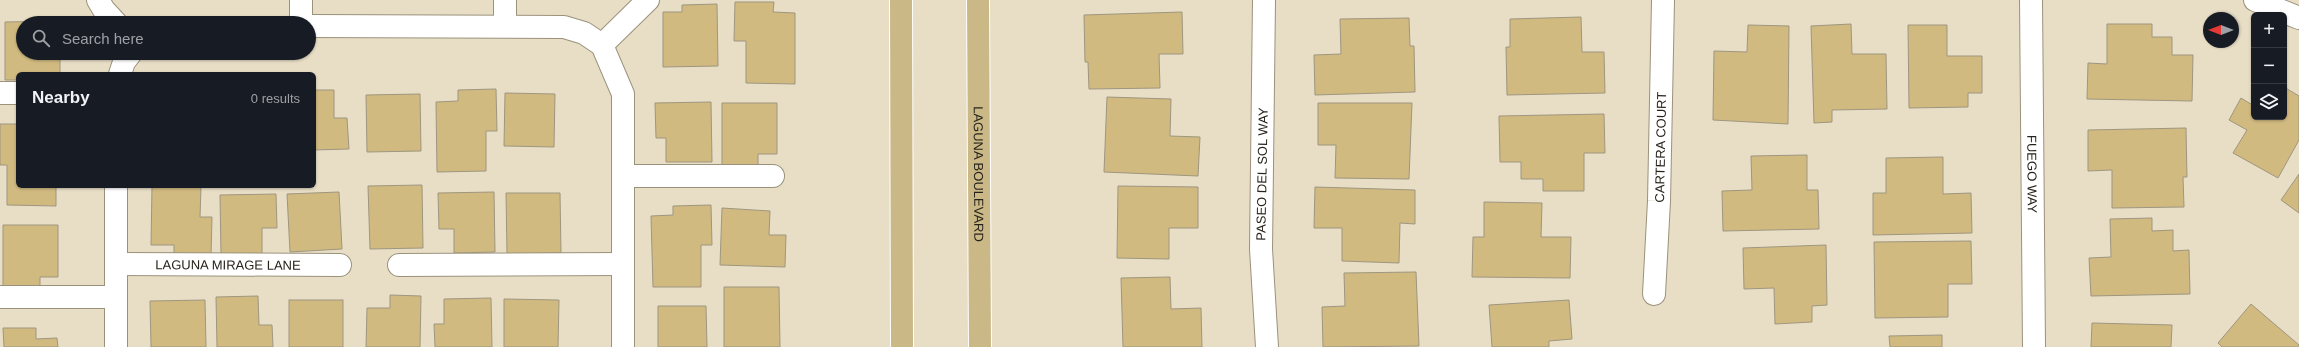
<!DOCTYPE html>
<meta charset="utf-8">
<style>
:root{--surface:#171b24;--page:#20242c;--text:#f1f3f6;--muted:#9ea1a6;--line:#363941}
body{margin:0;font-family:Arial,sans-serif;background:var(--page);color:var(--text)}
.controls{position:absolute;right:12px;top:12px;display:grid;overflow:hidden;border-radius:6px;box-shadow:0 1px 3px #0004}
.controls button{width:36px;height:36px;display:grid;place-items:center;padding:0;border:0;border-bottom:1px solid var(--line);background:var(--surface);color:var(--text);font:20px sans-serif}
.compass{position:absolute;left:2203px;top:12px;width:36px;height:36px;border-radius:50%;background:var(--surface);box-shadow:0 1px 3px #0004;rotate:270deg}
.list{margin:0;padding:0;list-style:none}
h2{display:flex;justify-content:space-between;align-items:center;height:52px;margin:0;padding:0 16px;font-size:17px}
h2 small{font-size:13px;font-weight:400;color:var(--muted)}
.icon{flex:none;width:22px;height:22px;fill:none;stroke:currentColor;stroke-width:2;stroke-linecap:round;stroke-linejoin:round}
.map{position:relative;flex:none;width:2299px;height:347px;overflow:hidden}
.search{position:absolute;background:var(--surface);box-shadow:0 1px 3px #0004;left:16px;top:16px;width:300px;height:44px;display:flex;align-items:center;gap:10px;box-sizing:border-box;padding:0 14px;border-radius:22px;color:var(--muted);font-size:15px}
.panel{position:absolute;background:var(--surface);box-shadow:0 1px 3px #0004;left:16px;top:72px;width:300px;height:116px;border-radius:6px}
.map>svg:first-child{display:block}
</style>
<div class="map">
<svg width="2299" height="347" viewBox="0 0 2299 347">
<rect width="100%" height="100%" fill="#e8dec6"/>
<g fill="#d1ba80" stroke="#9f9680">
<polygon points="735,2 774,2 773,12 795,13 795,84 746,83 746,41 734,41"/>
<polygon points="717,4 718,66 663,67 663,12 682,12 682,5"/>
<polygon points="1182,12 1183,54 1159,54 1160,88 1089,89 1088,62 1085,62 1084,15"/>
<polygon points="1581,17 1582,52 1604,52 1605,93 1507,95 1506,47 1510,47 1510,19"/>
<polygon points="1409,18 1410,46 1414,46 1415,92 1315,95 1314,55 1341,54 1340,19"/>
<polygon points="60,21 60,23 23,23 23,53 60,53 60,74 18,74 18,80 5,80 5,22"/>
<polygon points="1851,24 1852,54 1886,54 1887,109 1832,110 1832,122 1814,123 1811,26"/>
<polygon points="2107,24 2152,24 2152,37 2172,37 2172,55 2193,55 2192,101 2087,99 2088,63 2107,64"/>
<polygon points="1748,25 1789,26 1788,124 1713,120 1714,51 1747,52"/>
<polygon points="1908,25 1947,25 1947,56 1982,56 1982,93 1968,93 1968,107 1909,108"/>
<polygon points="2284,87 2299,96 2299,140 2278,178 2233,153 2247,130 2229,120 2241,98 2254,106 2254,117 2284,117"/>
<polygon points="496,89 497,131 486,131 486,171 437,172 436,102 458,101 458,90"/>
<polygon points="314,90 334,90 334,118 347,118 349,149 314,150"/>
<polygon points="505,93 555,94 554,147 504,146"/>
<polygon points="420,94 421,151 367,152 366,95"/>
<polygon points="1107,97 1171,99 1170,136 1200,137 1198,176 1104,172"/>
<polygon points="711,102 712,162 666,162 666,138 656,138 655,103"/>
<polygon points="722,103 777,103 777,154 758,154 758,165 722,165"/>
<polygon points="1318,103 1412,103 1409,179 1335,178 1336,145 1318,145"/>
<polygon points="1604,114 1605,153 1584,153 1584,191 1543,191 1543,179 1521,179 1521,162 1500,162 1499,116"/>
<polygon points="0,124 18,124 18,186 56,186 56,206 7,205 7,165 0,165"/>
<polygon points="2186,128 2187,177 2183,177 2184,207 2112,208 2112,170 2088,171 2088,130"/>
<polygon points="1807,155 1807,190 1818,190 1819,229 1723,231 1722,191 1752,190 1751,156"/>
<polygon points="1943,157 1943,194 1971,193 1972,233 1873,235 1873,193 1886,193 1886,158"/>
<polygon points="2299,174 2299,213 2281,200"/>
<polygon points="422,185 423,248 370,249 368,186"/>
<polygon points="152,186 201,186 200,217 212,217 211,256 174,255 174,245 151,245"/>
<polygon points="1118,186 1198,187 1198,228 1169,228 1169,259 1117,258"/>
<polygon points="1315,187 1415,190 1415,224 1400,223 1399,263 1342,261 1342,228 1314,228"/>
<polygon points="339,192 342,249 290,252 287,194"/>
<polygon points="494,192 495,252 454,253 454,229 439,229 438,193"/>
<polygon points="506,193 560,193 561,253 507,254"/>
<polygon points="276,194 277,228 262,228 262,254 221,255 220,195"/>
<polygon points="1484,202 1542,203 1541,237 1571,237 1570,278 1472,277 1473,237 1484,237"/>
<polygon points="711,205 712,245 701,245 701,287 653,287 651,216 673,215 673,206"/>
<polygon points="722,208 770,211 769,235 786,235 785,267 720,265"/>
<polygon points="2152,218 2152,231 2173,230 2173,251 2189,250 2190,294 2091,296 2089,258 2111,257 2110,219"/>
<polygon points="3,225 58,225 58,277 40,277 40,289 3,288"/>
<polygon points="1971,241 1972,284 1948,284 1948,317 1875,318 1874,242"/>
<polygon points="1826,245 1827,305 1812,306 1812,322 1775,324 1774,288 1744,289 1743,248"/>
<polygon points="1416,272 1419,346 1323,347 1322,307 1345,306 1344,273"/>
<polygon points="1170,277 1171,309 1201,308 1202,347 1123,347 1121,278"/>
<polygon points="724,287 779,287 780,347 724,347"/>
<polygon points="390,295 421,296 420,347 366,347 367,308 390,308"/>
<polygon points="258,296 259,325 272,325 273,347 217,347 216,297"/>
<polygon points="491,298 492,347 435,347 434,324 444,324 444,299"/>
<polygon points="504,299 559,300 558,347 504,347"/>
<polygon points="205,300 206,347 151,347 150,301"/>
<rect x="289" y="300" width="54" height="47"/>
<polygon points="1569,300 1572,339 1549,341 1549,347 1492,347 1489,305"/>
<polygon points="2251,304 2299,345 2299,347 2222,347 2218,343"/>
<polygon points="658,306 706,306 707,347 658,347"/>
<polygon points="2092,323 2172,325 2171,347 2091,347"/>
<polygon points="3,328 36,328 36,339 57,338 58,347 4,347"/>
<polygon points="1942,335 1942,347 1890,347 1889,336"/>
</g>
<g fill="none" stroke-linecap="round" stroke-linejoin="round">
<defs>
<g id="minor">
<polyline points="98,0 104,10 116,23"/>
<polyline points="301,0 301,23"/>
<polyline points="505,0 505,26"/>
<polyline points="1264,0 1261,249 1267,347"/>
<path id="s1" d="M2031,0L2034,347"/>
<polyline points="2255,0 2299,18"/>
<polyline points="309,26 564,27 584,33 602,45 623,94 623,347"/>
<polyline points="602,45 648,0"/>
<polyline points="120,74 124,62 131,53"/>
<polyline points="0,93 18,93"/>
<polyline points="623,176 773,176"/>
<path id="s2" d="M116,264L340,265"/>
<polyline points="399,265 623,264"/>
<path id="s3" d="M1654,294L1659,201L1663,0"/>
<polyline points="0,297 116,297"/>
<polyline points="116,347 116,186"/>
</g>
<g id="primary">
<polyline points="901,0 902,347"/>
<path id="s4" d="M978,0L980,347"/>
</g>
</defs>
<use href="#minor" stroke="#9b927c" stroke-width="24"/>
<use href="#primary" stroke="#fff" stroke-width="24"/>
<use href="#minor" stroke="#fff" stroke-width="22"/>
<use href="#primary" stroke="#cab887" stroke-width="22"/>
</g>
<g text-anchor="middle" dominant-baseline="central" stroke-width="3" stroke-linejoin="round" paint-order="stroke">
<g font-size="13" fill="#27231b" stroke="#fff">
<text stroke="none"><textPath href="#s3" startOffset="147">CARTERA COURT</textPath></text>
<text stroke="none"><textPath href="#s4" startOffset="174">LAGUNA BOULEVARD</textPath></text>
<text transform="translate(1262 174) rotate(-89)">PASEO DEL SOL WAY</text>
<text stroke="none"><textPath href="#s1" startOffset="174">FUEGO WAY</textPath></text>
<text stroke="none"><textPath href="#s2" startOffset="112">LAGUNA MIRAGE LANE</textPath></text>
</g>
</g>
</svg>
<div class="controls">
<button>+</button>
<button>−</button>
<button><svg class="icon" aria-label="layers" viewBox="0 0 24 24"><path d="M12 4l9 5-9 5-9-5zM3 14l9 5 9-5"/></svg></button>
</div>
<svg class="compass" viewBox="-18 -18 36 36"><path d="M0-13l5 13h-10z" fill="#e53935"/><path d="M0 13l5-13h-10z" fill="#9ea1a6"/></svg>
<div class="search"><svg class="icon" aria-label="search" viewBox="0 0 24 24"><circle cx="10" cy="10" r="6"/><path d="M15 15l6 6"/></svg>Search here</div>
<section class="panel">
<h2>Nearby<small>0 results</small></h2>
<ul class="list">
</ul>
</section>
</div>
